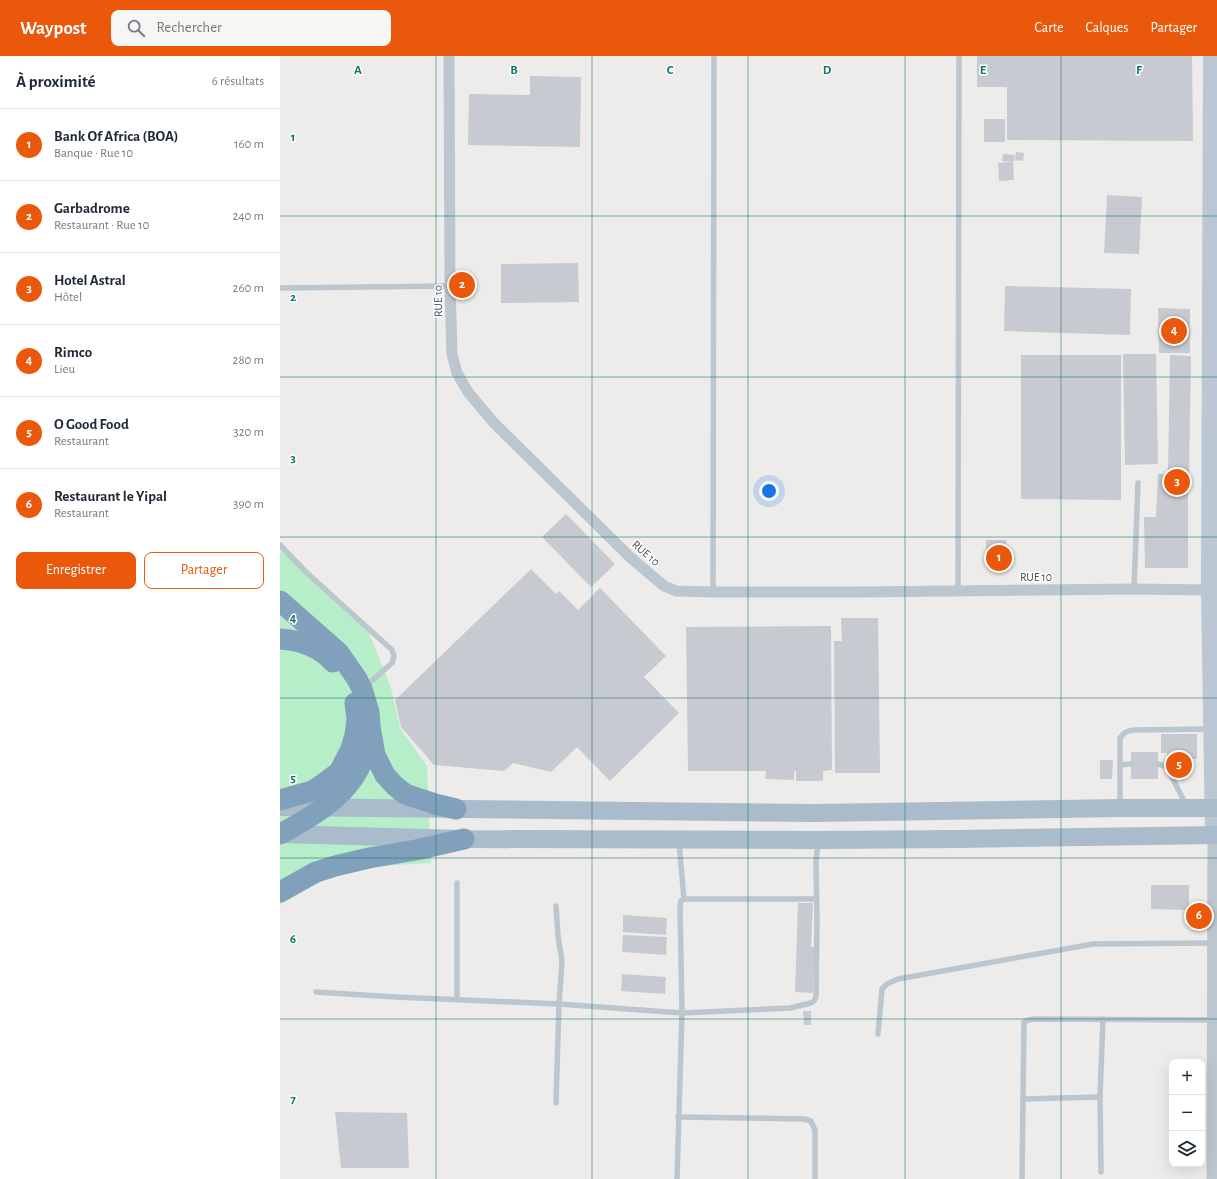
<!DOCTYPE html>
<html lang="fr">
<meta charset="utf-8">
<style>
:root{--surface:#fff;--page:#f6f6f7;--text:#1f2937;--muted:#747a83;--line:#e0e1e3;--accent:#ea580c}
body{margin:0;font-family:"Alegreya Sans",sans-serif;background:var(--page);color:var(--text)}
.controls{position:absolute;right:12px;bottom:12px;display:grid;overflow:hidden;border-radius:8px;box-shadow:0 4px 16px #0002}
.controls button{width:36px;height:36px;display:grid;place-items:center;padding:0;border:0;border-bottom:1px solid var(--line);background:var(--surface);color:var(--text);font:20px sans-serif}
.you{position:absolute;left:489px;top:435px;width:14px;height:14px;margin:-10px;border:3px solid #fff;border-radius:50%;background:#1a73e8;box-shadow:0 0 0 6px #1a73e833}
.badge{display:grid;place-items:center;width:26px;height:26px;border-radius:50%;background:var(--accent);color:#fff;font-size:13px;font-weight:700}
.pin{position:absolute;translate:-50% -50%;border:2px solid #fff;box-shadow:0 1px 4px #0006}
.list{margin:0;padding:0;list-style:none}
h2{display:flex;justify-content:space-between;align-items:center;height:52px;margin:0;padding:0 16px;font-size:17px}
h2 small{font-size:13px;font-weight:400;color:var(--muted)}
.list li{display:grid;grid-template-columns:26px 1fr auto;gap:12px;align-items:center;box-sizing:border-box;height:72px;padding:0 16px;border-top:1px solid var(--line)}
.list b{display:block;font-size:15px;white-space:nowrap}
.list p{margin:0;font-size:13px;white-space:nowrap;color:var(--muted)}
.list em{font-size:13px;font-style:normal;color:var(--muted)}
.actions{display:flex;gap:8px;padding:12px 16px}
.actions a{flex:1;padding:9px 0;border:1px solid var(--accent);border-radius:8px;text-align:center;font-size:14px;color:var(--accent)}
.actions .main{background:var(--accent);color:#fff}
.icon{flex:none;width:22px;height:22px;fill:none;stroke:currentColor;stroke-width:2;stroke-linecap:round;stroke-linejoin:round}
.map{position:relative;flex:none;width:937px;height:1123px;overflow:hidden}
header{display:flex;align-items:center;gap:24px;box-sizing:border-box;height:56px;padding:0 20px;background:var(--accent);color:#fff}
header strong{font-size:19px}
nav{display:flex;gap:22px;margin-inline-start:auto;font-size:14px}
.search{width:280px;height:36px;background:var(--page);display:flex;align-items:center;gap:10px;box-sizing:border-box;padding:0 14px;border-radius:8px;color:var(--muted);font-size:15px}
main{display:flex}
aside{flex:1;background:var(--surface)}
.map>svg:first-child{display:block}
</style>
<header>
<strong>Waypost</strong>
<div class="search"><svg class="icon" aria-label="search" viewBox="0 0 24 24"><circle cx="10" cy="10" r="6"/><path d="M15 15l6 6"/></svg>Rechercher</div>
<nav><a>Carte</a><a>Calques</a><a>Partager</a></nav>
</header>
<main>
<aside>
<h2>À proximité<small>6 résultats</small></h2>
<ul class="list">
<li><span class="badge">1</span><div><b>Bank Of Africa (BOA)</b><p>Banque · Rue 10</p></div><em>160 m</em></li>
<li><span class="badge">2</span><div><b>Garbadrome</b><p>Restaurant · Rue 10</p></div><em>240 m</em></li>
<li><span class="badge">3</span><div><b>Hotel Astral</b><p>Hôtel</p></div><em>260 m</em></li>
<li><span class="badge">4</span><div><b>Rimco</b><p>Lieu</p></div><em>280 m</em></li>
<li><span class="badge">5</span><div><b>O Good Food</b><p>Restaurant</p></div><em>320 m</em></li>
<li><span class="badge">6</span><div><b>Restaurant le Yipal</b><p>Restaurant</p></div><em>390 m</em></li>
</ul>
<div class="actions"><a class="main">Enregistrer</a><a>Partager</a></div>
</aside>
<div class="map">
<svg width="937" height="1123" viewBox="0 0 937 1123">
<rect width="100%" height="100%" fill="#eeebeb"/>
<polygon fill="#b7eeca" points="0,494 88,574 111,632 120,672 147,710 151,807 98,810 65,817 30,830 0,849"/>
<g fill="#c7cad0">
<polygon points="697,0 912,0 913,85 727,84 727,31 697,31"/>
<polygon points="250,20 301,21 300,91 188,89 189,38 250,39"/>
<rect x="704" y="63" width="21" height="23"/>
<polygon points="736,96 744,97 743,105 735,104"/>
<polygon points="723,98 735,99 734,106 722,105"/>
<polygon points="733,106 734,124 719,125 718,107"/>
<polygon points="827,139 862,141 859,198 824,197"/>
<polygon points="298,207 299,246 221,247 221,208"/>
<polygon points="725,230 851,233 850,279 724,275"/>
<polygon points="878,252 910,253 910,297 879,297"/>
<polygon points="843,298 876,298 878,408 845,409"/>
<polygon points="741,299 841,299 841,444 741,443"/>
<polygon points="890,299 911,300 909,419 908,419 908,512 865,512 864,461 876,461 878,418 888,418"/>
<polygon points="286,458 335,508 311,531 262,481"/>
<polygon points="706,484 726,484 727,497 732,496 732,511 712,511 706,507"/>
<polygon points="251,513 276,538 279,535 298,554 320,532 386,600 364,621 399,657 330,725 297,691 271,716 233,707 224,715 154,709 121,671 115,644"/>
<polygon points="561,562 598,562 600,717 555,717 554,585 562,585"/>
<polygon points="551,570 552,714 543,715 543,725 516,725 516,715 514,715 514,724 485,723 486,715 408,715 406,571"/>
<polygon points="881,678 917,678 917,703 888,704 887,697 881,697"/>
<rect x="851" y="696" width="27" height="27"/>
<polygon points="820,704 833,704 832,723 820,723"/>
<polygon points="871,829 909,829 909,854 871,853"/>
<polygon points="518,847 533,847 531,891 535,891 533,937 515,936"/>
<polygon points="343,859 387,862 386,879 343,876"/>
<polygon points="343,879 387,881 386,899 342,896"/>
<polygon points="342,918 386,921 385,938 341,935"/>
<polygon points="523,955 531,955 531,969 524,969"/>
<polygon points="55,1056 127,1057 129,1112 61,1112"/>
</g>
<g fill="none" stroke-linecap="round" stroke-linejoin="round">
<g stroke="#bbc6ce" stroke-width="5.5">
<polyline points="0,232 170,230"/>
<polyline points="0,489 26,516 112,594 114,600 112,607 85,631"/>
<polyline points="854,533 858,427"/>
<polyline points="678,534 679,0"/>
<polyline points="433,536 434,0"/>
<polyline points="878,708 885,710 888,713 906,749"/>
<polyline points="840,709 851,708"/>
<path d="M840,750V682C844,676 847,675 854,674L930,673"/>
<polyline points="399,786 404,843"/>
<polyline points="276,850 278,880 282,905 279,948 276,1047"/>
<polyline points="36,936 115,941 279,948 402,957 510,952 531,947 534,945 536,941 537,866 536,806 538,786"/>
<polyline points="177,943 177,827"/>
<polyline points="598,978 602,933 607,928 618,923 813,888 933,887"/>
<polyline points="820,1041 821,1116"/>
<polyline points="743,1043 820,1041 823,963"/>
<polyline points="398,1061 524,1063 531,1065 535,1074 535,1123"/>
<polyline points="397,1123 402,957 400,851 401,845 404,843 536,843"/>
<polyline points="742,1123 744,966 748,964 754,963 933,964"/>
</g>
<g stroke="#bbc6ce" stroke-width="11">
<polyline points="169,0 170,230 172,298 177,317 188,336 214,367 351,502 384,530 396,535 433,536 579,536 854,533 929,534"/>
<polyline points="932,1123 933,779"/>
</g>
<polyline stroke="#bbc7d2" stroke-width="16" points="931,0 929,534 933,779"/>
<g stroke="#aabccb" stroke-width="18">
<polyline points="0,751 535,757 840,752 937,752"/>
<polyline points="0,778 184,783 538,784 679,783 937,779"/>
</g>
<g stroke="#81a0bb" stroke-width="21">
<polyline points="0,545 59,597 77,623 82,633 89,656 90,670 95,699 105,719 114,729 125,738 155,748 176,753"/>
<path d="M0,583C19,584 40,591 53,606"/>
<polyline points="0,744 32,735 43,728 59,716 71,693 75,679 77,663 75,647"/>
<path d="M0,778C34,760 74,737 85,697C86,691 87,685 88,679"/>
<polyline points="0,836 36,816 55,810 89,802 136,794 184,783"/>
</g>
</g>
<path fill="none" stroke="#0f766e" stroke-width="1" stroke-opacity="0.55" d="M156,0V1123M312,0V1123M468,0V1123M625,0V1123M781,0V1123M0,160H937M0,321H937M0,481H937M0,642H937M0,802H937M0,963H937"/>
<g text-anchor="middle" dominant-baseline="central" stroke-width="3" stroke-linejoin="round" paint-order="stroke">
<g font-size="12" fill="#434f58" stroke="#fff">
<text transform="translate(158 245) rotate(-91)">RUE 10</text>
<text transform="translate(366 497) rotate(41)">RUE 10</text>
<text x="756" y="521">RUE 10</text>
</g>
</g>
<g font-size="13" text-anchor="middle" font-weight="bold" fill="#0f766e" stroke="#fff" stroke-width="3" stroke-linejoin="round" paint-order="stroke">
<text x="78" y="18">A</text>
<text x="234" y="18">B</text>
<text x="390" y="18">C</text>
<text x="547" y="18">D</text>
<text x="703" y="18">E</text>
<text x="859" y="18">F</text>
<text x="13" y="85">1</text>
<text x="13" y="245">2</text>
<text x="13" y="406">3</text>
<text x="13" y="566">4</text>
<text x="13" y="726">5</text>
<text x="13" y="887">6</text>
<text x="13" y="1047">7</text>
</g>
</svg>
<div class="controls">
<button>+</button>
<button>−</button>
<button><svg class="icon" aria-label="layers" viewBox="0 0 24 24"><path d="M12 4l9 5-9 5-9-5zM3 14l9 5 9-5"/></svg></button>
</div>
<div class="you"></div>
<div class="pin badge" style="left:719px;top:502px">1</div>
<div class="pin badge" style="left:182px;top:229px">2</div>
<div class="pin badge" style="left:897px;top:426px">3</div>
<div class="pin badge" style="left:894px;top:275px">4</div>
<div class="pin badge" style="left:899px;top:709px">5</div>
<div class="pin badge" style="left:919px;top:860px">6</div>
</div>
</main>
